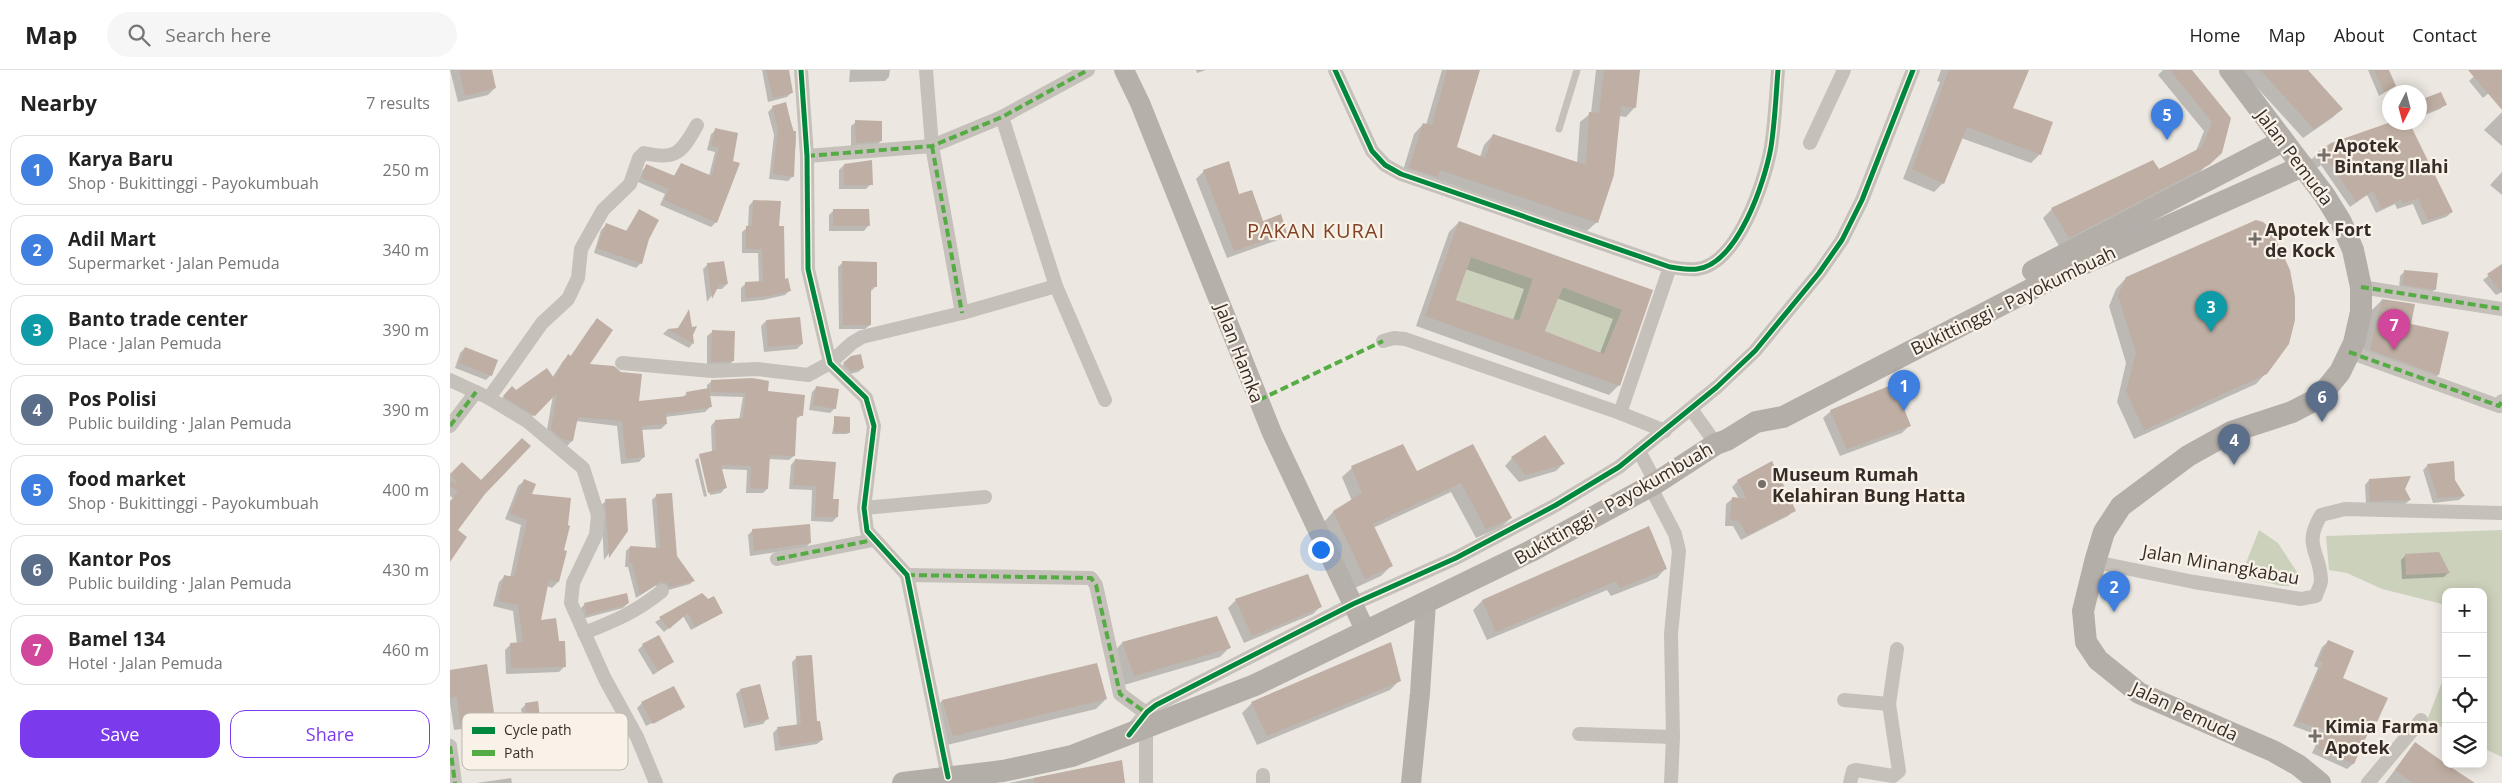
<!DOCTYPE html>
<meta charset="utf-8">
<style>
:root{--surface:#fff;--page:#f6f6f6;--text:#222;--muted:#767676;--line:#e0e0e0;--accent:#7c3aed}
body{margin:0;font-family:"Open Sans",sans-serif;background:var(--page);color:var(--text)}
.controls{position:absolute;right:15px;bottom:15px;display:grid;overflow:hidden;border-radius:10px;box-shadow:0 2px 12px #0003}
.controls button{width:45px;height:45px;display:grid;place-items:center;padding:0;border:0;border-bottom:1px solid var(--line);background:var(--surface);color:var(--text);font:25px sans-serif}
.compass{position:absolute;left:1932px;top:15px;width:45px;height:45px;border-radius:50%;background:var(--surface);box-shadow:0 2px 12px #0003;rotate:186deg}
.you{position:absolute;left:870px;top:479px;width:18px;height:18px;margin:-12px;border:4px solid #fff;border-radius:50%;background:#1a73e8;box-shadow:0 0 0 8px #1a73e833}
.badge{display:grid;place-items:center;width:32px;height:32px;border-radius:50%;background:var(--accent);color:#fff;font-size:16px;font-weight:700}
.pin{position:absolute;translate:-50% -41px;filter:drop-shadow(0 1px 2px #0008)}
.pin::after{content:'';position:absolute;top:26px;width:18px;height:15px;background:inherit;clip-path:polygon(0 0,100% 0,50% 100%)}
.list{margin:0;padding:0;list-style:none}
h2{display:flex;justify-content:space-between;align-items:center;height:65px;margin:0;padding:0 20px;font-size:21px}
h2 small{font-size:16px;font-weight:400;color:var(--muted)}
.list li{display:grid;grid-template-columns:32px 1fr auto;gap:15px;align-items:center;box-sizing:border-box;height:70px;margin:0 10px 10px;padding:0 10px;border:1px solid var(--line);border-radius:15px}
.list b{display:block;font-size:19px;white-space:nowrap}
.list p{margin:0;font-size:16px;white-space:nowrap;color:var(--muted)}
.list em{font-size:16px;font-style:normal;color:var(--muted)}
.actions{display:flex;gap:10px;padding:15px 20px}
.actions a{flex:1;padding:11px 0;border:1px solid var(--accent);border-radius:15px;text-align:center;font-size:18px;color:var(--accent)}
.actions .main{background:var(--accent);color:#fff}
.icon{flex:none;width:28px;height:28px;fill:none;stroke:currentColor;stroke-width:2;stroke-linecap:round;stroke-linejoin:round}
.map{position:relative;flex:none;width:2052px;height:713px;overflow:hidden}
header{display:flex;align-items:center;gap:30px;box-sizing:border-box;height:70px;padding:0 25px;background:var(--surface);border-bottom:1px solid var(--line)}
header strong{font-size:24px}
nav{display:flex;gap:28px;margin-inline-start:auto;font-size:18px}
.search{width:350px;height:45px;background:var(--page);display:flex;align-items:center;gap:12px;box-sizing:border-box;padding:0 18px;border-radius:28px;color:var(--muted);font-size:19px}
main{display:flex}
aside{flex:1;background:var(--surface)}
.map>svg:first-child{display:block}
</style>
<header>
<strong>Map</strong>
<div class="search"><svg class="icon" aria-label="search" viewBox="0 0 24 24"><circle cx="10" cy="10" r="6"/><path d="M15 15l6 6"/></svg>Search here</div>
<nav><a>Home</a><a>Map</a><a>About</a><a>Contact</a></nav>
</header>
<main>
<aside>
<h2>Nearby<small>7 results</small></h2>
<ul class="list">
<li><span class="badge" style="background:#3f7fe0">1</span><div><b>Karya Baru</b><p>Shop · Bukittinggi - Payokumbuah</p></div><em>250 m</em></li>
<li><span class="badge" style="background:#3f7fe0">2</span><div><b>Adil Mart</b><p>Supermarket · Jalan Pemuda</p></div><em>340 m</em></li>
<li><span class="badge" style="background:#0f9aa8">3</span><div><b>Banto trade center</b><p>Place · Jalan Pemuda</p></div><em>390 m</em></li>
<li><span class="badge" style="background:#5c6f8a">4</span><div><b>Pos Polisi</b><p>Public building · Jalan Pemuda</p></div><em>390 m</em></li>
<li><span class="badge" style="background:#3f7fe0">5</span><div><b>food market</b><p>Shop · Bukittinggi - Payokumbuah</p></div><em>400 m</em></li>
<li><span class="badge" style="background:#5c6f8a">6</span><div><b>Kantor Pos</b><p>Public building · Jalan Pemuda</p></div><em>430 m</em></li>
<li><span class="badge" style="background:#d1479c">7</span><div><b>Bamel 134</b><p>Hotel · Jalan Pemuda</p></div><em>460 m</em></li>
</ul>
<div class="actions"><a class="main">Save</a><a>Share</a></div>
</aside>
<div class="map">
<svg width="2052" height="713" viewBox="0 0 2052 713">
<rect width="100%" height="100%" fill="#ece8e1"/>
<g fill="#ccd1bb">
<polygon points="1021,187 1083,209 1069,251 1006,230"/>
<polygon points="1113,217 1172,240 1154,284 1095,261"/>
<polygon points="1809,460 1828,473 1849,505 1845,516 1832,516 1798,508 1794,498"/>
<polygon points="2052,460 2052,687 2033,678 2033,522 1996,522 1996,535 1932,519 1897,503 1879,500 1876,466"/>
<polygon points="1996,602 1996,659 1977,650"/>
</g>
<g fill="#0003" fill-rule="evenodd">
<polygon points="0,0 41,0 45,18 38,25 8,32"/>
<polygon points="312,0 338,0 342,22 337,27 318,32"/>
<polygon points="400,0 440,0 439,7 435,11 399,12"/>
<polygon points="746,0 756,0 747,3"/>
<polygon points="992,0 1029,0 1006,78 1030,87 1034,75 1043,65 1127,94 1130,52 1141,43 1146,0 1189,0 1185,37 1176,47 1169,46 1147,152 1137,161 951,107 964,64 973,54 976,55"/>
<polygon points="1491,0 1578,0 1562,38 1590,84 1581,93 1511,68 1493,113 1484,122 1453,109 1490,12 1487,11"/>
<polygon points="1713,0 1741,0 1780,49 1770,82 1749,103 1609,176 1593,148 1602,139 1709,101 1746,81 1754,61 1708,5"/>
<polygon points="1791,0 1857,0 1892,39 1882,48 1853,68"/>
<polygon points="1918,0 1938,0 1945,16 1929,26"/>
<polygon points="2031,0 2052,0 2052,12 2033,28 2019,11"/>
<polygon points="1991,23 1995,35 1990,39 1970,47 1970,31"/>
<polygon points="335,34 346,68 343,106 338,111 319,109 324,65 318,42 323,37"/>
<polygon points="2052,42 2052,76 2034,60"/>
<polygon points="406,52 431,71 426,76 401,78 401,56"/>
<polygon points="266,60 287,64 266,152 261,157 210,135 215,124 188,112 192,101 196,96 223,107 231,94 259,106 265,82 257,80 261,64"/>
<polygon points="1867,84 2002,142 1996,147 1972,155 1963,134 1947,139 1945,134 1926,143 1917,125 1900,137 1871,95 1867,98 1861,90"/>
<polygon points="394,95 421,114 416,119 389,119 389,100"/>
<polygon points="754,101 813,153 836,163 828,170 777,188 746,109"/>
<polygon points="2052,102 2052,125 2040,115"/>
<polygon points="303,131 339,221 335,225 313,230 291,232 291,218 295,214 309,213 308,183 292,183 292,162 298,157 299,136"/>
<polygon points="189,140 198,169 191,193 186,198 144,183 151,160 156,155 176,161"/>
<polygon points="384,140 418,156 414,161 379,161 379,145"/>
<path d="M1009,152L1201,221L1169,315L1159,325L966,256L999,162ZM1015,199L1074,219L1063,250L1004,230ZM1107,228L1163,249L1150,283L1093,262Z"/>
<polygon points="393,192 426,216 420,222 420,255 415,259 389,259 388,197"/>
<polygon points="258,194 277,214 272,219 266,219 257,232 253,199"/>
<polygon points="2052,195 2052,222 2046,225 2033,210"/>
<polygon points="1955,201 1985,219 1980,224 1949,219 1950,206"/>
<polygon points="1676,208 1816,303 1806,314 1684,369 1667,332 1676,293 1659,236 1666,219"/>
<polygon points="1932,230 1959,255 1988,305 1978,314 1911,290 1922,240"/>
<polygon points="238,242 243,273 239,278 213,264 217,260 227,259"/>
<polygon points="316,251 352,274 347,279 314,282 311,256"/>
<polygon points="142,255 138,295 188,333 232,328 237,323 257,320 257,315 262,311 316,322 352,345 346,349 344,386 339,390 318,389 317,419 313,423 296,423 297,400 270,399 275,418 271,423 260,425 251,387 248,387 257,426 254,427 245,390 250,386 262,383 261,356 265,351 289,350 293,327 259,326 260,337 255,342 215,347 216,354 211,359 191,360 194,387 189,392 171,394 167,356 126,351 122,371 117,376 107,374 96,365 103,325 79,350 49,331 62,318 66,322 102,308 113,291 118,286 120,287"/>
<polygon points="262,262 283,291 278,296 257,296 257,266"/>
<polygon points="15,278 41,305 36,310 5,298 10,283"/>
<polygon points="401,287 413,298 408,302 396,305 389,299"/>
<polygon points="367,317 385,338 380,343 359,340 362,322"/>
<polygon points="1381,341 1459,356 1452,363 1390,386 1373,348"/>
<polygon points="385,348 399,362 397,364 382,364"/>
<polygon points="952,376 967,403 1023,376 1061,448 1051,457 1026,468 1001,422 923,458 941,496 931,506 905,518 874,452 883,442 902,431 892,407 902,398"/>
<polygon points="1062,388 1113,394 1106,401 1069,412 1055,396"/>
<polygon points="345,390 382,430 387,447 382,452 361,451 362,420 339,419 341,395"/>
<polygon points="12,393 35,423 6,461 0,490 0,431 3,428 0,426 0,405"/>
<polygon points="1978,395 2003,411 2014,426 2009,430 1983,433 1973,400"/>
<polygon points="1919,410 1954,419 1960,430 1955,434 1916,435 1915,415"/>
<polygon points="74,411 108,512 102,518 97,516 89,551 107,572 115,596 109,602 56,604 55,580 61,574 67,574 63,541 43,536 49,512 54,507 60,508 71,455 55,449 68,416"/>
<polygon points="1288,411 1344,440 1338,446 1291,470 1283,456 1275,456 1276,434 1282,429 1289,429 1282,417"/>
<polygon points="221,424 226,487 243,511 240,514 215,521 212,517 205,516 186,528 178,497 175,497 176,481 180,477 206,479 202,430 206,426"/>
<polygon points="156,431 176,460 154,490 151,435"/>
<polygon points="303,460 360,473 355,478 300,486 298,465"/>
<polygon points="1138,484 1215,499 1207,508 1161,526 1157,520 1037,570 1023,540 1032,531"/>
<polygon points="1956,485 1999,502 1994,507 1952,509 1951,490"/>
<polygon points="857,506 870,537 863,544 794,573 778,538 786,530"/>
<polygon points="253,524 271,542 267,546 241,560 233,546 214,562 205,552"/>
<polygon points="178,533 173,538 132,549 130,539 135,534"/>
<polygon points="766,547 779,578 770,587 674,615 663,583 672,573"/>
<polygon points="1878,572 1891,609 1926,651 1920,656 1903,694 1897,699 1862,683 1870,666 1843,656 1868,598 1864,596 1872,577"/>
<polygon points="193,575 222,592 203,605 188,580"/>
<polygon points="347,587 372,670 367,674 325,681 323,663 327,659 347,656 342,592"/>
<polygon points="0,601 44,649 37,656 4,660 0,633"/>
<polygon points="950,610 940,620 807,675 792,643 802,633"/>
<polygon points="290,620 317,649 313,654 294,658 286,624"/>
<polygon points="656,629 646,639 493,676 483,640 492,631"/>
<polygon points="192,633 234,637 230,641 230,639 196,656 187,638"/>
<polygon points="76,634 90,655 85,660 74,661 71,639"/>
<polygon points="1965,673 2023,713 1935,713"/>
<polygon points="670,691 674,713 559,713"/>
<polygon points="61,708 62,713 26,713"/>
</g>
<g fill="#bfaea3" fill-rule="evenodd">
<polygon points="9,0 42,0 46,18 15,26"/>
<polygon points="316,0 339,0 343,23 323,28"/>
<polygon points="997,0 1030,0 1007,77 1035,88 1043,64 1136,95 1139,42 1149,43 1154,0 1190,0 1186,38 1171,36 1164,105 1148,153 990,100 988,107 959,98 973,53 982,55"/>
<polygon points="1499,0 1579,0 1563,38 1603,52 1591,85 1517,57 1494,114 1462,99"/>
<polygon points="1720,0 1742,0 1781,48 1772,83 1759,95 1619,168 1601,138 1703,90 1709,99 1752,77 1762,52"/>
<polygon points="1810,0 1858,0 1893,39 1864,59"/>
<polygon points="1924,0 1939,0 1946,16 1934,22"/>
<polygon points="2018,0 2052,0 2052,40"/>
<polygon points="1991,22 1997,35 1970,45 1970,30"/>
<polygon points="336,32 343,61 346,61 344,107 323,104 328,59 322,36"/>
<polygon points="405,50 432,51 432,71 406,73"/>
<polygon points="1941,52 1959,52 2003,142 1978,150 1968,128 1953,134 1951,129 1932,139 1923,121 1906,132 1878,90 1873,93 1866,83 1881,73"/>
<polygon points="265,58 288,63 283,91 290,93 267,153 214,130 219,119 192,108 196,94 225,106 231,93 262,106 269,77 261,76"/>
<polygon points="422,90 423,115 394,115 394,94"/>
<polygon points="779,91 789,124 802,120 813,151 831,144 837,163 784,181 753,100"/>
<polygon points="303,130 331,131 329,156 334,156 335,209 338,208 341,221 318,226 296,228 295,212 313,211 312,179 296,179 296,156 302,156"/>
<polygon points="189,139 209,150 199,169 192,194 147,178 156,153 177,161"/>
<polygon points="383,139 419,139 420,156 383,156"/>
<polygon points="1806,150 1813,152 1821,159 1840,200 1845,227 1845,250 1839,274 1817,304 1694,360 1676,321 1686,283 1668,226 1676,207"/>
<path d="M1009,151L1203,220L1170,316L975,246ZM1021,187L1083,209L1069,251L1006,230ZM1113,217L1172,240L1154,284L1095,261Z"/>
<polygon points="274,191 278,214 269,215 262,229 257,193"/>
<polygon points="392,191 427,192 427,217 421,217 421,255 393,255"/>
<polygon points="2052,194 2052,223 2037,204"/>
<polygon points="1954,200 1988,203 1986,220 1953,215"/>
<polygon points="1932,229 1965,234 1961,254 1999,262 1989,305 1920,280"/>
<polygon points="239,239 242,257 247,256 243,265 244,274 217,259 229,258"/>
<polygon points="350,247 353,274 318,277 316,250"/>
<polygon points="147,248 163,260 140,294 164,296 171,302 192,304 189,331 237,326 236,322 259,318 262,337 216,344 217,354 192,356 195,387 176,389 172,351 128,347 123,371 112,369 101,359 107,323 85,346 53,326 62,316 66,320 97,298 104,308 118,284 121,286"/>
<polygon points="262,260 285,261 284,291 261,292"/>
<polygon points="15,277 48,290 42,306 9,293"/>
<polygon points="411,284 414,298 401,301 393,293 401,286"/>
<polygon points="302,308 319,311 318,321 355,325 353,346 347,345 345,386 320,385 318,419 300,418 301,396 271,395 277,418 258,423 249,384 266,380 265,350 293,348 296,323 261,322 261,310"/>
<polygon points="1444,314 1461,356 1397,379 1380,340"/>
<polygon points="366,316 389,319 386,339 363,335"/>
<polygon points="384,346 400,347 400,363 384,362"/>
<polygon points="1095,365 1115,394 1076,405 1061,387"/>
<polygon points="72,368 81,376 35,424 8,460 17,467 0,492 0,432 8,421 0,416 0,414 1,411 8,414 0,404 12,392 31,410"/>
<polygon points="953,374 967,401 1023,374 1062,448 1036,459 1011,413 923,454 943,496 915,509 883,441 912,423 901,396"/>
<polygon points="345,389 386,392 383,429 389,429 388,447 365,447 366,416 343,415"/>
<polygon points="1322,391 1346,441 1297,465 1289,451 1280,450 1282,427 1297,429 1287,410"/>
<polygon points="2004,391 2005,410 2015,426 1988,428 1977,394"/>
<polygon points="1961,406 1955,419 1961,430 1920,431 1919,409"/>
<polygon points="74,409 86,414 82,424 121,428 118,455 120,456 114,480 117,481 109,512 99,510 91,550 106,548 109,571 115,571 116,597 61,598 60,573 73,572 68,535 48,531 54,505 64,507 74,465 77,450 60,443"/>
<polygon points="222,423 227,486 245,511 220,517 216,513 210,512 190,525 182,493 179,493 180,476 210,478 206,424"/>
<polygon points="176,428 178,461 159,488 155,429"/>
<polygon points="360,454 361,473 304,481 302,459"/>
<polygon points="1199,456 1217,499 1170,518 1166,511 1046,562 1032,530"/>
<polygon points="1989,482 2000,503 1956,505 1955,484"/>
<polygon points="858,504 872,537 802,566 785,529"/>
<polygon points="177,523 179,533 173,536 137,545 134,533"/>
<polygon points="252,523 258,529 264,526 273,543 245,557 238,543 219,559 209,547"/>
<polygon points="767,546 781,578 684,606 672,572"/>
<polygon points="209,565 224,592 208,601 192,574"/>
<polygon points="1878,570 1904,581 1893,608 1938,628 1927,652 1924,650 1904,694 1867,678 1874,660 1847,651 1873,592 1869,590"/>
<polygon points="941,572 951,611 817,666 801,632"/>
<polygon points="362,585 367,651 370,651 373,670 330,677 327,657 351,654 346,586"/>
<polygon points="647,593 657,629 503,666 492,630"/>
<polygon points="37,594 45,650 10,654 7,627 0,628 0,600"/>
<polygon points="310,614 319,649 299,654 290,619"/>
<polygon points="224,616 235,637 203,654 191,632"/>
<polygon points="88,631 91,656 78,657 75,633"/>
<polygon points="1965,672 1996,694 2025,713 1963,713 1945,700"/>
<polygon points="672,690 675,713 584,713 584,708"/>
</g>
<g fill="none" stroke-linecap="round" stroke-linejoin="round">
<polyline stroke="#c5c0ba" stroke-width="7" points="1109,59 1127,0"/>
<g stroke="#c5c0ba" stroke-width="14">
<polyline points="351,0 357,86 358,199 380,293 416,328 424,356 414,438 417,461 457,505 498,707"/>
<polyline points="476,0 482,76 512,243"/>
<path d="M885,0L922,81L935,95L951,104L1220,197C1228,198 1238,200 1247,199C1288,194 1315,111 1321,77C1325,51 1326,25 1328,0"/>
<polyline points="552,47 606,216 655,330"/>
<polyline points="1360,73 1394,0"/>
<polyline points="357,86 482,76 552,47 638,0"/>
<polyline points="1911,217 2052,239"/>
<polyline points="933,271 944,268 955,269 1170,343 1215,361"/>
<polyline points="1899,282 2049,336 2052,331"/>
<polyline points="172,293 262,301 307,299 358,305 380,293 402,273 412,267 512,243 606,216"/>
<polyline points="0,310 39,328 77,351 133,398 148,445 146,465 123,513 121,533 155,609 187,667 206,713"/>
<path d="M39,328L92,253L118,229L128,208L131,179L153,140L180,114L189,88L194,83C226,91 232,82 247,55"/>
<polyline points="1241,339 1266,374"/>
<polyline points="1170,343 1220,197"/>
<polyline points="0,356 26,322"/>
<polyline points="1189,381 1206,413"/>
<polyline points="1200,416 1225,464 1229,481 1221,564 1223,667 1221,713"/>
<polyline points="414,438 535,427"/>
<polyline points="327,489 423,470"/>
<path d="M1645,492L1744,512L1851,529L1866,526C1867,521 1871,515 1871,511C1871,482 1852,477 1871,445L1895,439L2052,443"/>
<polyline points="457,505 641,508 646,515 670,624 696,643"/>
<path d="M134,563C165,551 186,542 212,521"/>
<polyline points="1394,630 1439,634"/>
<polyline points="682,660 697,642 706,635 903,534 1006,488 1106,435 1169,397 1267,317 1305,281 1369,203 1392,170 1412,130 1463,0"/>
<polyline points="1129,664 1223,667"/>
<polyline points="0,676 5,713"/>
<polyline points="696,713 696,659"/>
<polyline points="813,713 813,705"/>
<polyline points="1400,713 1403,701 1406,700 1443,706 1449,701 1439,634 1447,579"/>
<polyline points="1918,713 1971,650"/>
</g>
<g stroke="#b6b0ab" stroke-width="20">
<polyline points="674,0 690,33 822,363 916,562"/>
<polyline points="961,713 970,623 976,532"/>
</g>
<g stroke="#b4aea9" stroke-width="22">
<polyline points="1780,0 1875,126 1891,152 1903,180 1911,217 1911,242 1904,273 1890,302 1869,328 1842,342 1781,362 1738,386 1671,436 1654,462 1645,492 1633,541 1636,572 1648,590 1689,623 1823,681 1848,695 1870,713"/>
<polyline points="1583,201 1833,71"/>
<polyline points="453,713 553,701 622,686 805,615 1083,480 1206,413 1266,374 1277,370 1306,352 1333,347 1615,202 1853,96"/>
</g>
<g stroke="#55ab44" stroke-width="4" stroke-dasharray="8 4" stroke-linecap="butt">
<polyline points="482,76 512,243"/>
<polyline points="357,86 482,76 552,47 638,0"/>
<polyline points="1911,217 2052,239"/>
<polyline points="1899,282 2049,336 2052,331"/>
<polyline points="809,330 933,271"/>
<polyline points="0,356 26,322"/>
<polyline points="327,489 423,470"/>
<polyline points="457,505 641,508 646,515 670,624 696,643"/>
<polyline points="0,676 5,713"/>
</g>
<defs>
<g id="cycleway">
<polyline points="351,0 357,86 358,199 380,293 416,328 424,356 414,438 417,461 457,505 498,707"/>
<path d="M885,0L922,81L935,95L951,104L1220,197C1228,198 1238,200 1247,199C1288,194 1315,111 1321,77C1325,51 1326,25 1328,0"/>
<polyline points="679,665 697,642 706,635 903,534 1006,488 1106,435 1169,397 1267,317 1305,281 1369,203 1392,170 1412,130 1463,0"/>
</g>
</defs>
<use href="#cycleway" stroke="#f9f2e8" stroke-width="8"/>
<use href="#cycleway" stroke="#00873e" stroke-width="5"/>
</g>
<g fill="#766e69" stroke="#f9f2e8" stroke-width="2">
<path d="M1871.5 77.5h5v5h5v5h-5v5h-5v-5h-5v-5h5z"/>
<path d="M1802.5 161.5h5v5h5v5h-5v5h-5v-5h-5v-5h5z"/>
<circle cx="1312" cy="414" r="5"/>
<path d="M1862.5 658.5h5v5h5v5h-5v5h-5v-5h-5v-5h5z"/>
</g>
<g text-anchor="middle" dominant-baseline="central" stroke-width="4.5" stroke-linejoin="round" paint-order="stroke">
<g font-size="18" font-weight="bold" fill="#362d28" stroke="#f9f2e8" text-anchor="start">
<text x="1884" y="75">Apotek<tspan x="1884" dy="21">Bintang Ilahi</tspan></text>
<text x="1815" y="159">Apotek Fort<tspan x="1815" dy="21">de Kock</tspan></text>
<text x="1322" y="404">Museum Rumah<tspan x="1322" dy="21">Kelahiran Bung Hatta</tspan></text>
<text x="1875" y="656">Kimia Farma<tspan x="1875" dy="21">Apotek</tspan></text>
</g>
<g font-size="18" fill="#362d28" stroke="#f9f2e8">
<text transform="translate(1845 87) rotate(53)">Jalan Pemuda</text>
<text transform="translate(1563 230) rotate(-26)">Bukittinggi - Payokumbuah</text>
<text transform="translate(790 283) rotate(69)">Jalan Hamka</text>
<text transform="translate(1163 433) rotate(-30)">Bukittinggi - Payokumbuah</text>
<text transform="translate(1771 494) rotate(10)">Jalan Minangkabau</text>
<text transform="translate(1735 641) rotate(25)">Jalan Pemuda</text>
</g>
<g font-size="20" letter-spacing="1" fill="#824224" stroke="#f9f2e8">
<text x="866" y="160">PAKAN KURAI</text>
</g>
</g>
<rect x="12" y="643" width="166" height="57" rx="8" fill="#f9f2e8" stroke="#beb7ae" stroke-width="1"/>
<rect x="22" y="657" width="23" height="7" fill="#00873e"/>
<rect x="22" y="680" width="23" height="6" fill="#55ab44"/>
<g font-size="14" fill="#362d28">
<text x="54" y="665">Cycle path</text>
<text x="54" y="688">Path</text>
</g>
</svg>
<div class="controls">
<button>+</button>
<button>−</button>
<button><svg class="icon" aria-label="locate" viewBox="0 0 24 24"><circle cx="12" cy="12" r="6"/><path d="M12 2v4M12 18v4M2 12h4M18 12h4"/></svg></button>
<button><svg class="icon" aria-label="layers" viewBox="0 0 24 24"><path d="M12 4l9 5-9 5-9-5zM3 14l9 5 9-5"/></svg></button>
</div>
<svg class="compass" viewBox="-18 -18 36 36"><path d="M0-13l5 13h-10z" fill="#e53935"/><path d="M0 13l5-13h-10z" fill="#767676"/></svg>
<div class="you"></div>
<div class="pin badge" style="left:1454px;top:341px;background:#3f7fe0">1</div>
<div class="pin badge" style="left:1664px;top:542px;background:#3f7fe0">2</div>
<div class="pin badge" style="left:1761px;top:262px;background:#0f9aa8">3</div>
<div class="pin badge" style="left:1784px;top:395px;background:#5c6f8a">4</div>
<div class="pin badge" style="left:1717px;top:70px;background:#3f7fe0">5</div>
<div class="pin badge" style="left:1872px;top:352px;background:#5c6f8a">6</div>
<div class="pin badge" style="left:1944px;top:280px;background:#d1479c">7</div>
</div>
</main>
